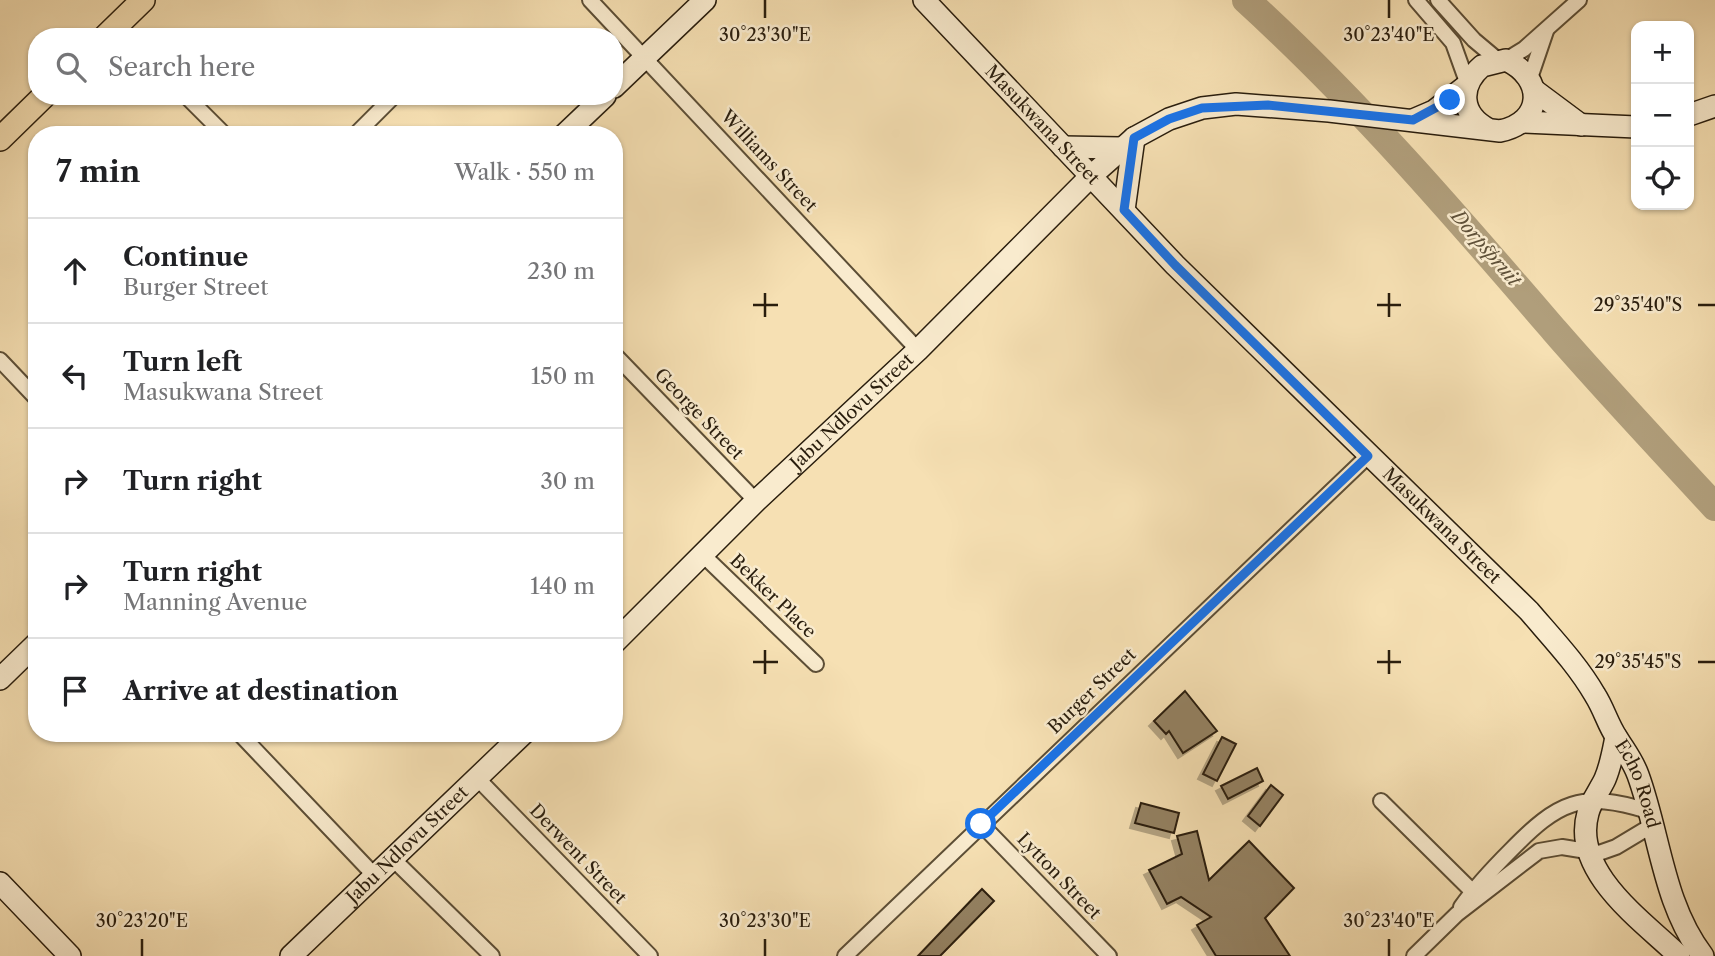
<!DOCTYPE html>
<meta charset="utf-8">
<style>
:root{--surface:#fff;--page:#f6f6f6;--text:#202124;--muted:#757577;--line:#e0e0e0}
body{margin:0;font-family:"Libre Caslon Text",serif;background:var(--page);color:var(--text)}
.controls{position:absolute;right:21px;top:21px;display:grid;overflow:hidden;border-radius:14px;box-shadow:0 2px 5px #0004}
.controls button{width:63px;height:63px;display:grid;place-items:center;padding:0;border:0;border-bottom:2px solid var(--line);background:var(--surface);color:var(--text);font:35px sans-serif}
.stop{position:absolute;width:21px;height:21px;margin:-16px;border:5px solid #1a73e8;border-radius:50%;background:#fff}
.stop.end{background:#1a73e8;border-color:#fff;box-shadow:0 2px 7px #0008}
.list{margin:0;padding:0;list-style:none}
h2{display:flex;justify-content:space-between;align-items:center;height:91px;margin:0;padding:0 28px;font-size:30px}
h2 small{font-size:23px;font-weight:400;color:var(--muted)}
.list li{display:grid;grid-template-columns:46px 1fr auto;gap:21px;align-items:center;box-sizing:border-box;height:105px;padding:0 28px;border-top:2px solid var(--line)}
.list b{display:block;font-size:26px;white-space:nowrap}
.list p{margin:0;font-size:23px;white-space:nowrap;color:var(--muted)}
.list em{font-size:23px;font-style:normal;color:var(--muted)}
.icon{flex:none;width:38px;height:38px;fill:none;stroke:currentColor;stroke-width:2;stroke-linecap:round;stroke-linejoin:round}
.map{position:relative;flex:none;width:1715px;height:956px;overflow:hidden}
.search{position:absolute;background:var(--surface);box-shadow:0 2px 5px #0004;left:28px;top:28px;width:595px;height:77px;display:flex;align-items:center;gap:18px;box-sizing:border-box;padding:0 24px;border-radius:28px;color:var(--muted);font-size:26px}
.panel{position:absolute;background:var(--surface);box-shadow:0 2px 5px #0004;left:28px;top:126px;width:595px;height:616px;border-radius:28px}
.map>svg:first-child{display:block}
</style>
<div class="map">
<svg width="1715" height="956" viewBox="0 0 1715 956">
<defs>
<filter id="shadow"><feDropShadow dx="-5" dy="5" stdDeviation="0" flood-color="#0004"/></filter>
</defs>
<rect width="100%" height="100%" fill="#f6e0b3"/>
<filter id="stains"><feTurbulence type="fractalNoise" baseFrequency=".00286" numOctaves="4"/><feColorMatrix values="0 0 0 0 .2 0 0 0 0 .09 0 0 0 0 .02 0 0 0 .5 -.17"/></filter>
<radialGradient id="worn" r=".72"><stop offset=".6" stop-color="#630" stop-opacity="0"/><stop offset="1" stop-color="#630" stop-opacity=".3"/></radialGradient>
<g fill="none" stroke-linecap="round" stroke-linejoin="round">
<path stroke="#b09e7b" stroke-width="28" d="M1246,0C1358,102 1455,215 1554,330C1606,390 1661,448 1715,507"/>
</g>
<g fill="#948263" stroke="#291d0d" stroke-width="2" filter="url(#shadow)">
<polygon points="1185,691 1217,731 1183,753 1169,731 1166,734 1154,721"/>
<polygon points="1222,737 1236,744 1217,781 1203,774"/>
<polygon points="1257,768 1263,781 1228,799 1221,786"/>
<polygon points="1271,785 1283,795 1260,826 1248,816"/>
<polygon points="1141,803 1179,813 1174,833 1135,823"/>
<polygon points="1197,831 1209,880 1249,841 1294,888 1265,918 1290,956 1216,956 1197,925 1211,917 1181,897 1167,904 1149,870 1182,854 1177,836"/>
<polygon points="982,889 994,901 940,956 918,956"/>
</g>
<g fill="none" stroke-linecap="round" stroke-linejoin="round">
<defs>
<g id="street">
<polyline points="590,0 918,350"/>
<polyline points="1416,0 1453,43 1467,82"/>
<polyline points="1438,0 1474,40 1499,61"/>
<polyline points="1506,60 1524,49 1579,0"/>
<polyline points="1530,78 1546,31"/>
<polyline points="186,96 225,135"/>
<polyline points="355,135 394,96"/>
<polyline points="614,354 756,501"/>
<polyline points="0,360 37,399"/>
<polyline points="703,555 816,664"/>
<polyline points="239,733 375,876"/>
<polyline points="478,779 650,956"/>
<polyline points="1381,801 1477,896"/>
<polyline points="981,824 1109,956"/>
<polyline points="393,859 492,956"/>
<path d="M1461,907C1476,886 1493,868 1511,850C1558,802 1581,790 1648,811"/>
<polyline points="845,956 1368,456"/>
<polyline points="1414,956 1457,914 1539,851 1562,847 1599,853 1616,847 1651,826"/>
</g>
<g id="secondary">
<path id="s1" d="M924,0L1175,265L1529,611C1552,638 1577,664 1595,695C1604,709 1608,725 1617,738C1625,751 1633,761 1638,775C1660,835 1663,904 1703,956"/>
<polyline points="614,87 705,0"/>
<polyline points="1534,90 1581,125"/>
<polyline points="1689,115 1715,106"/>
<polyline points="1413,120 1434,111 1466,86"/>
<polyline points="1522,122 1636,127"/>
<polyline points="564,135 605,96"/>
<polyline points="1063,147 1121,148"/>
<polyline points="1124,210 1134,138"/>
<path id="s2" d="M614,643L756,501L918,350L1090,177L1134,138L1169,119L1202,108L1236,104L1329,111L1500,131C1544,122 1545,78 1506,60L1482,66C1459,86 1460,114 1488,129"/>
<polyline points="0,679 37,643"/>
<path d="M1616,737C1613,752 1611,765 1605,779C1600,790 1591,801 1588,813C1571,872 1643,921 1679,956"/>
<polyline points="0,883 70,956"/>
<path id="s3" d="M291,956L524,733"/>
</g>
<g id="primary">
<polyline points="105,37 143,0"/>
<polyline points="0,139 44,96"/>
</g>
</defs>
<use href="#street" stroke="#5c4e36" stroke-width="18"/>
<use href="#secondary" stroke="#291d0d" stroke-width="24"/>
<use href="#primary" stroke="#291d0d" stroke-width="26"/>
<use href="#street" stroke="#f9ebce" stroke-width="14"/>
<use href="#secondary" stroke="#f9ebce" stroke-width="21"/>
<use href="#primary" stroke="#f6e0b3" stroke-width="23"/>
</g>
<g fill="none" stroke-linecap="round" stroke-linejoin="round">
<polyline stroke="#1a73e8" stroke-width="9" points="981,824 1368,456 1175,265 1124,210 1134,138 1169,119 1202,108 1268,105 1413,120 1450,100"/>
</g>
<path fill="none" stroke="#291d0d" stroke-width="2.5" d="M765,0V18M1389,0V18M765,293V317M1389,293V317M753,305H778M1377,305H1401M1698,305H1715M765,650V674M1389,650V674M753,662H778M1377,662H1401M1698,662H1715M142,939V956M765,939V956M1389,939V956"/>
<g text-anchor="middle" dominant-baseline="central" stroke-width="5" stroke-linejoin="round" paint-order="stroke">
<g font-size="18" fill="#291d0d" stroke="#f9ebce">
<text stroke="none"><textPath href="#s1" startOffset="172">Masukwana Street</textPath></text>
<text transform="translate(769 161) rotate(47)">Williams Street</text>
<text stroke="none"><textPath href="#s2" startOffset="332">Jabu Ndlovu Street</textPath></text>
<text transform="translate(699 414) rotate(46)">George Street</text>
<text stroke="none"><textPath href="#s1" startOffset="738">Masukwana Street</textPath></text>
<text transform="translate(773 596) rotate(44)">Bekker Place</text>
<text transform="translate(1092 691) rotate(-44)">Burger Street</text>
<text stroke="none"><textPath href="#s1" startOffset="1066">Echo Road</textPath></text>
<text stroke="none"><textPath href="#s3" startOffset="161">Jabu Ndlovu Street</textPath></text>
<text transform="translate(578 854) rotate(46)">Derwent Street</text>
<text transform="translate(1059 876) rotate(46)">Lytton Street</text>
</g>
<g font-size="19" font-style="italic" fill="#5f5139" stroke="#f9ebce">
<text transform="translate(1486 248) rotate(49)">Dorpspruit</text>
</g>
</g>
<g font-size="18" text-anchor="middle" fill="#291d0d" stroke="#f9ebce" stroke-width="5" stroke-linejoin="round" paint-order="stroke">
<text x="765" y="41">30°23'30"E</text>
<text x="1389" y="41">30°23'40"E</text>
<text x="1638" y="311">29°35'40"S</text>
<text x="1638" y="668">29°35'45"S</text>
<text x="142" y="927">30°23'20"E</text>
<text x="765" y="927">30°23'30"E</text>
<text x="1389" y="927">30°23'40"E</text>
</g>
<rect width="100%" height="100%" filter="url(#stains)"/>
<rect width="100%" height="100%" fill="url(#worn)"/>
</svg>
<div class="controls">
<button>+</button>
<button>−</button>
<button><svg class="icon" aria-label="locate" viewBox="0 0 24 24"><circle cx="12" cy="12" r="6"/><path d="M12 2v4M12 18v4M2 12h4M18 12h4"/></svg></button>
</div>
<div class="stop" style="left:981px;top:824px"></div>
<div class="stop end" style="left:1450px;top:100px"></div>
<div class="search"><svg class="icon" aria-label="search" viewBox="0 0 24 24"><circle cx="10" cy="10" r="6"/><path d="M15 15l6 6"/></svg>Search here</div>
<section class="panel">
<h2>7 min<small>Walk · 550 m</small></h2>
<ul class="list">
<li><svg class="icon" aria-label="ahead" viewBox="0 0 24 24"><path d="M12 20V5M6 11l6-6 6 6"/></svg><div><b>Continue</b><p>Burger Street</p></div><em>230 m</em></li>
<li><svg class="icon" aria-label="left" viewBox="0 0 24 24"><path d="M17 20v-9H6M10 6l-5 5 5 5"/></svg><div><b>Turn left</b><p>Masukwana Street</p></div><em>150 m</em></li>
<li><svg class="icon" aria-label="right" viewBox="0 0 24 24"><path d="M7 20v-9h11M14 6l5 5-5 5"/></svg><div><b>Turn right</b></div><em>30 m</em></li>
<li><svg class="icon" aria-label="right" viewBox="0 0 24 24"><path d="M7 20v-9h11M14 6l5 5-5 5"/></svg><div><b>Turn right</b><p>Manning Avenue</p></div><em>140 m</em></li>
<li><svg class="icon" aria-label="arrive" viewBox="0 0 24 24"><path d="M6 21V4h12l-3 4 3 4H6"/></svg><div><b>Arrive at destination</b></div></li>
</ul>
</section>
</div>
